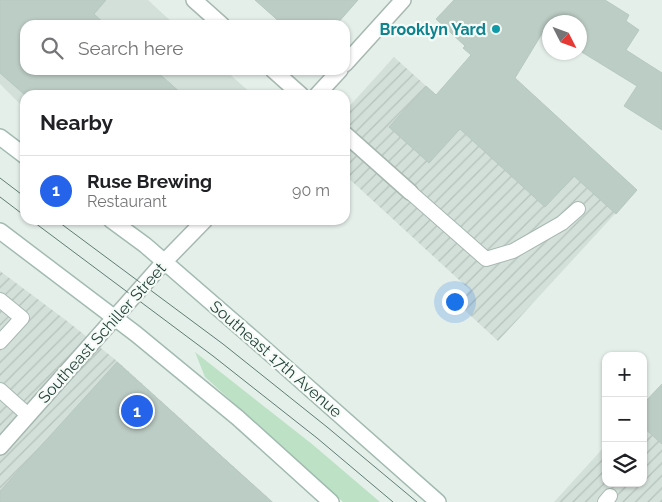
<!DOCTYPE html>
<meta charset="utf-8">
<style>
:root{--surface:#fff;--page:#f6f6f6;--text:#202124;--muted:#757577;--line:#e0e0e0;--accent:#2563eb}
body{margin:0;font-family:Raleway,sans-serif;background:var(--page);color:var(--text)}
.controls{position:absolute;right:15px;bottom:15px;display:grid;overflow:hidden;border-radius:10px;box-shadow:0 1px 4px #0004}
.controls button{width:45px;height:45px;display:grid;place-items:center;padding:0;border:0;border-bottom:1px solid var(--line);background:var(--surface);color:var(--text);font:25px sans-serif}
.compass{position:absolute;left:542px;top:15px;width:45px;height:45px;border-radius:50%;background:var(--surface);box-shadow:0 1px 4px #0004;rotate:132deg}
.you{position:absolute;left:454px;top:301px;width:18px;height:18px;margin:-12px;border:4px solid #fff;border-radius:50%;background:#1a73e8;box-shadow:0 0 0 8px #1a73e833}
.badge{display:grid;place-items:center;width:32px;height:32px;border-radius:50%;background:var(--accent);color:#fff;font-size:16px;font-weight:700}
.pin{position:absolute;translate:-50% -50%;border:2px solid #fff;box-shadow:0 1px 5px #0006}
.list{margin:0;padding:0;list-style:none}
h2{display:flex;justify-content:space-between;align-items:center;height:65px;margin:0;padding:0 20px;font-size:21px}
h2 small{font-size:16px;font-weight:400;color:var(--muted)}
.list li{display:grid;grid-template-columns:32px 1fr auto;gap:15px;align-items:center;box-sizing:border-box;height:70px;padding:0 20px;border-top:1px solid var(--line)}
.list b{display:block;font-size:19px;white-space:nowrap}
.list p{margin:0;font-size:16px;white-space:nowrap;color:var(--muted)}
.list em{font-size:16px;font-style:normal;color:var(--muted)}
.icon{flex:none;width:28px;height:28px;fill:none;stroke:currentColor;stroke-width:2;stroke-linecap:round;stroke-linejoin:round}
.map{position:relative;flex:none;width:662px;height:502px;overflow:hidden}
.search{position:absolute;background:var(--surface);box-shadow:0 1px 4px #0004;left:20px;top:20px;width:330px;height:55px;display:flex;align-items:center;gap:12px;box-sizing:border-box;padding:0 18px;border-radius:15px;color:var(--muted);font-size:19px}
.panel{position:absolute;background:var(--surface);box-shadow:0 1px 4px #0004;left:20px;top:90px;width:330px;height:135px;border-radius:15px}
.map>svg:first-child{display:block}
</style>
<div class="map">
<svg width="662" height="502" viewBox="0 0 662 502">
<defs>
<pattern id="industrial-furrows" width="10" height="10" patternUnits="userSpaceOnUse" patternTransform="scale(1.25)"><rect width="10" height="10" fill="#d3dfd9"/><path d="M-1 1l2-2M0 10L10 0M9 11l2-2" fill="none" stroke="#b5c1bb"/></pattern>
</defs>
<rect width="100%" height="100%" fill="#e5efea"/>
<polygon fill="#d3dfd9" points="0,0 148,0 175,25 25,25 25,70 225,70 253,95 25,95 25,109 0,84"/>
<g fill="url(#industrial-furrows)">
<polygon points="480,47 637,190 498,341 458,304 470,290 345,175 345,111 394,57 436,95"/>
<polygon points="0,271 67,321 117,361 273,502 0,502"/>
<polygon points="662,384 662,502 554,502 606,445 606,483 643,483 643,404"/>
</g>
<polygon fill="#bce1c4" points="195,352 312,444 380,502 343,502 205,377"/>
<g fill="#bccdc5" stroke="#b6c9c0">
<polygon points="0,0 106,0 94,14 106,25 25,25 25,70 155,70 183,95 25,95 0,73"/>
<polygon points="255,0 358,0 336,25 283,25"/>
<polygon points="454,0 605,0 629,15 626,21 639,30 626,50 662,73 662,130 624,106 637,86 580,51 580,22 549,22 515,78 637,190 616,214 574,176 545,207 460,129 429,163 389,127 426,86 436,95 471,55 463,48 465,46 436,19"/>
<polygon points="117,362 272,502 0,502 0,491"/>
<polygon points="662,384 662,444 643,427 643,404"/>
</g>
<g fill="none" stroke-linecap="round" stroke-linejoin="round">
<defs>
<g id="lane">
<polyline points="410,192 486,259 513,251 562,223 578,209"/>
<polyline points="0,300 22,318 0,342"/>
<polyline points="0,390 28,415"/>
<polyline points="605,502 610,496"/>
</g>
<g id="street">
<polyline points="194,0 222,25"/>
<polyline points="345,64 403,0"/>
<polyline points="273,70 301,95"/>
<polyline points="317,95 340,70"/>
<polyline points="345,134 410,192"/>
<polyline points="0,447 164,262 205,220"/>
</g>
<g id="secondary">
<polyline points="0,137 25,156"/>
<polyline points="111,220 145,245 257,342 438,502"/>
<polyline points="0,231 136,334 238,418 331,502"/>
</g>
</defs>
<use href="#lane" stroke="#a7b8b1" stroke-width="16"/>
<use href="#street" stroke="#a7b8b1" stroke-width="18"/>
<use href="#secondary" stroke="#a2bbb1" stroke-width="18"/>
<use href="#lane" stroke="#fff" stroke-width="14"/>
<use href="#street" stroke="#fff" stroke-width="15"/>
<use href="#secondary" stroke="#fff" stroke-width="15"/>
<g stroke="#5d7d73" stroke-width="1">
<polyline points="0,178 25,197"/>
<polyline points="0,197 25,216"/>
<polyline points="31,220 213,356 317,438 393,502"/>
<polyline points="56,220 223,344 327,427 417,502"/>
</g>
</g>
<circle fill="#0f9aa8" stroke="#f6fbf8" stroke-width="2" cx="496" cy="29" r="5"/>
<g text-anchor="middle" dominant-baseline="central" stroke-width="4.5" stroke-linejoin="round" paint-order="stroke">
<g font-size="16" font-weight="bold" fill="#0d838f" stroke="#f6fbf8" text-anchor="end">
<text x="486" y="29">Brooklyn Yard</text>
</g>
<g font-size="16" fill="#224238" stroke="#f6fbf8">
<text transform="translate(102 333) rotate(-48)">Southeast Schiller Street</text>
<text transform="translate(276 359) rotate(41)">Southeast 17th Avenue</text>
</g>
</g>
</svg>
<div class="controls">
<button>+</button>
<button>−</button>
<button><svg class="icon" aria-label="layers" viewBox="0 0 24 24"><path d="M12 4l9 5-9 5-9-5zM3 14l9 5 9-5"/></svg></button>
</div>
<svg class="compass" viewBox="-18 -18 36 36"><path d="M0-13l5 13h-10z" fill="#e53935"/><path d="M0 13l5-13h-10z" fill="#757577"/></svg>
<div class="you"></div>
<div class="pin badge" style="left:137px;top:411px">1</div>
<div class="search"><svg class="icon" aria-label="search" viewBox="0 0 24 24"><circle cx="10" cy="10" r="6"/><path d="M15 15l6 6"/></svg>Search here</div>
<section class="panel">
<h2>Nearby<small></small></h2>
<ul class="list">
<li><span class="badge">1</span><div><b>Ruse Brewing</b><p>Restaurant</p></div><em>90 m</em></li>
</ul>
</section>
</div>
